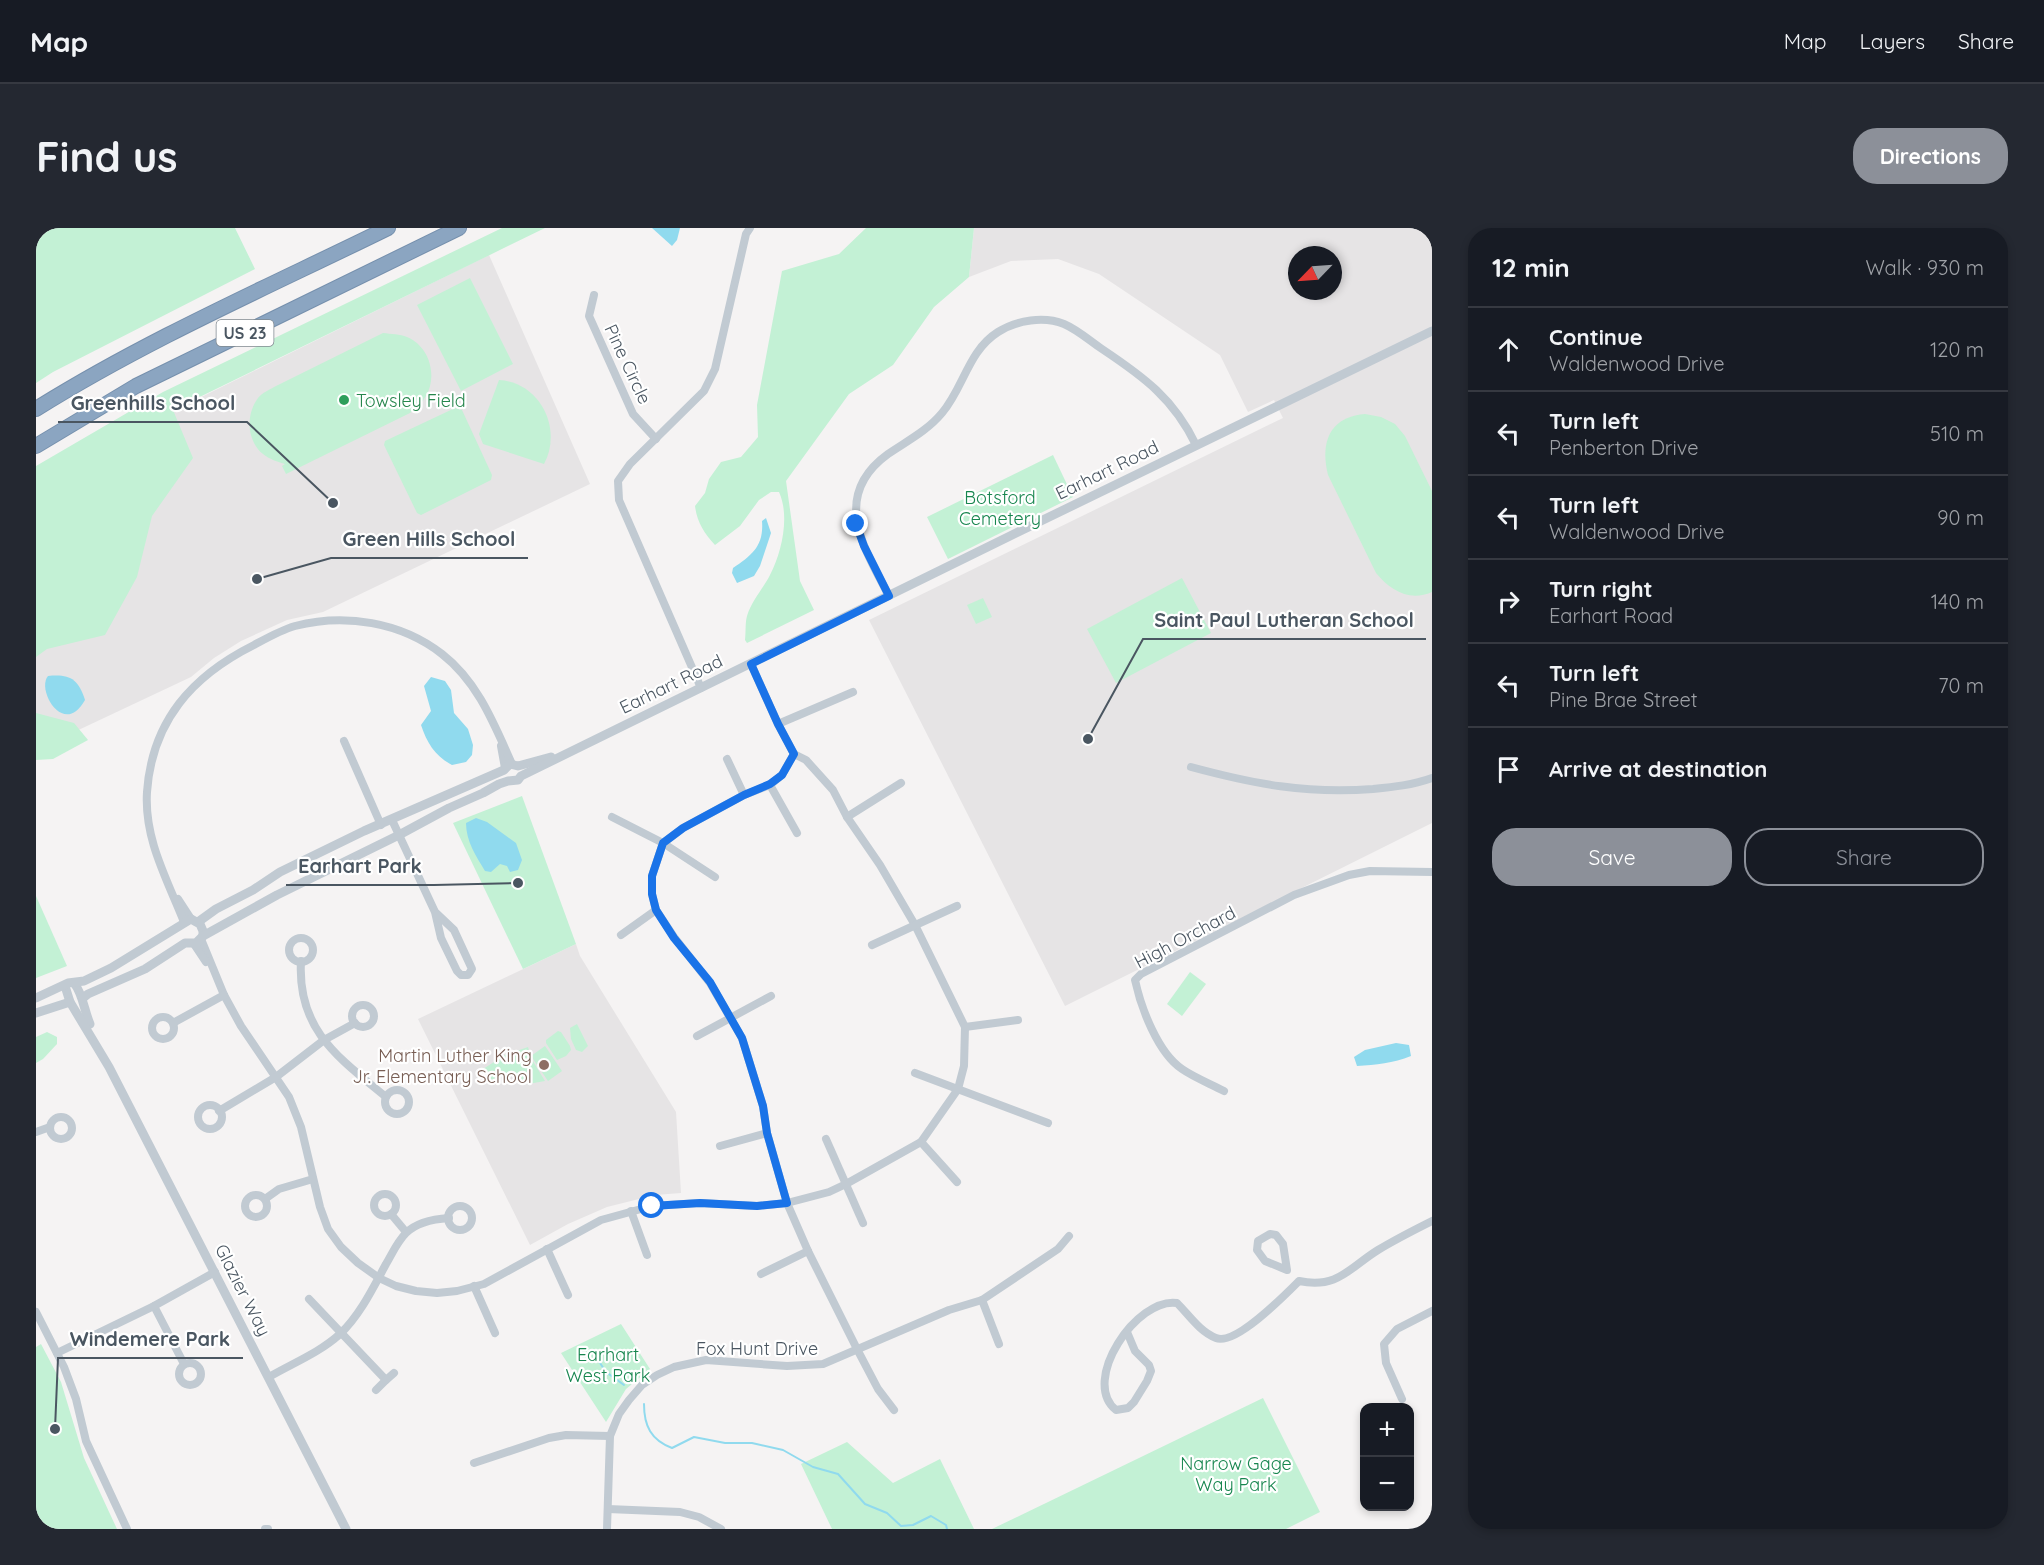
<!DOCTYPE html>
<meta charset="utf-8">
<style>
:root{--surface:#171b24;--page:#242831;--text:#f1f3f6;--muted:#9ea1a6;--line:#363941;--accent:#8c9099}
body{margin:0;font-family:Quicksand,sans-serif;background:var(--page);color:var(--text)}
.controls{position:absolute;right:18px;bottom:18px;display:grid;overflow:hidden;border-radius:12px;box-shadow:0 3px 9px #0003}
.controls button{width:54px;height:54px;display:grid;place-items:center;padding:0;border:0;border-bottom:2px solid var(--line);background:var(--surface);color:var(--text);font:30px sans-serif}
.compass{position:absolute;left:1252px;top:18px;width:54px;height:54px;border-radius:50%;background:var(--surface);box-shadow:0 3px 9px #0003;rotate:245deg}
.stop{position:absolute;width:18px;height:18px;margin:-14px;border:4px solid #1a73e8;border-radius:50%;background:#fff}
.stop.end{background:#1a73e8;border-color:#fff;box-shadow:0 2px 6px #0008}
.list{margin:0;padding:0;list-style:none}
h2{display:flex;justify-content:space-between;align-items:center;height:78px;margin:0;padding:0 24px;font-size:26px}
h2 small{font-size:20px;font-weight:400;color:var(--muted)}
.list li{display:grid;grid-template-columns:39px 1fr auto;gap:18px;align-items:center;box-sizing:border-box;height:84px;padding:0 24px;border-top:2px solid var(--line)}
.list b{display:block;font-size:22px;white-space:nowrap}
.list p{margin:0;font-size:20px;white-space:nowrap;color:var(--muted)}
.list em{font-size:20px;font-style:normal;color:var(--muted)}
.actions{display:flex;gap:12px;padding:18px 24px}
.actions a{flex:1;padding:14px 0;border:2px solid var(--accent);border-radius:24px;text-align:center;font-size:21px;color:var(--accent)}
.actions .main{background:var(--accent);color:#fff}
.icon{flex:none;width:33px;height:33px;fill:none;stroke:currentColor;stroke-width:2;stroke-linecap:round;stroke-linejoin:round}
.map{position:relative;flex:none;width:1396px;height:1301px;overflow:hidden;border-radius:24px}
header{display:flex;align-items:center;gap:36px;box-sizing:border-box;height:84px;padding:0 30px;background:var(--surface);border-bottom:2px solid var(--line)}
header strong{font-size:28px}
nav{display:flex;gap:33px;margin-inline-start:auto;font-size:21px}
.intro{display:flex;align-items:center;justify-content:space-between;box-sizing:border-box;height:144px;padding:0 36px}
h1{margin:0;font-size:42px}
.button{padding:15px 27px;border-radius:24px;background:var(--accent);color:#fff;font-size:21px;font-weight:700}
main{display:flex;gap:36px;padding:0 36px}
aside{flex:1;background:var(--surface);border-radius:24px;box-shadow:0 3px 9px #0003}
.map>svg:first-child{display:block}
</style>
<header>
<strong>Map</strong>
<nav><a>Map</a><a>Layers</a><a>Share</a></nav>
</header>
<div class="intro"><h1>Find us</h1><a class="button">Directions</a></div>
<main>
<div class="map">
<svg width="1396" height="1301" viewBox="0 0 1396 1301">
<rect width="100%" height="100%" fill="#f5f3f3"/>
<g fill="#e6e4e5" fill-rule="evenodd">
<path d="M938,0H1396V595L1029,778L833,392L1247,190L1238,172L1212,184L1184,127L1063,46L1022,31L975,33L933,49ZM1261,27H1297V63H1261Z"/>
<polygon points="453,27 554,256 287,384 251,392 205,413 178,430 155,449 0,522 0,328 137,183"/>
<polygon points="540,716 544,728 640,884 645,965 619,967 571,979 532,996 494,1017 382,791"/>
</g>
<g fill="#c3f1d5">
<polygon points="0,0 199,0 219,41 17,144 0,155"/>
<polygon points="466,0 509,0 137,182 157,230 116,288 101,349 69,407 11,421 0,429 0,238 127,164"/>
<path d="M830,0H938L933,49L898,79L857,137L813,166L750,253L764,353L778,382L711,415L709,412C710,404 709,395 711,388C716,372 727,361 734,347C746,324 754,288 743,264H735L723,272L704,298L679,317C668,305 661,294 659,278L669,265L673,251L685,234L705,229L722,209L721,177L746,43L803,26Z"/>
<polygon points="434,50 477,136 425,163 381,77"/>
<path d="M347,105C355,106 364,106 371,109C393,118 402,147 390,168C386,175 380,180 374,185L250,246L246,238L249,236C242,234 233,231 227,226C210,212 210,186 222,170C226,165 233,162 238,159Z"/>
<path d="M463,152C504,154 527,201 508,236L447,216L443,206Z"/>
<polygon points="419,180 426,182 456,247 455,252 385,287 381,285 348,217 349,213"/>
<path d="M1329,186L1345,189L1359,196L1369,208L1396,263V364C1373,374 1354,362 1340,345L1292,247C1284,215 1293,189 1329,186Z"/>
<polygon points="1017,227 1037,269 912,331 891,289"/>
<polygon points="1146,350 1175,405 1080,455 1051,401"/>
<polygon points="947,370 956,389 940,396 931,377"/>
<polygon points="0,485 38,495 52,512 17,531 0,532"/>
<polygon points="486,568 540,716 487,741 417,595"/>
<polygon points="0,668 31,738 0,750"/>
<polygon points="1154,744 1170,756 1146,788 1131,776"/>
<polygon points="541,796 552,818 546,824 540,822 535,811 534,800"/>
<polygon points="522,803 525,804 534,818 535,822 530,828 521,832 510,815 510,812"/>
<polygon points="11,804 21,809 21,816 7,831 0,835 0,809"/>
<polygon points="509,818 526,843 512,853 495,828"/>
<polygon points="492,819 495,830 509,853 492,856 474,844 453,853 447,841 469,827"/>
<polygon points="585,1096 614,1141 590,1161 570,1194 525,1125"/>
<polygon points="5,1116 25,1154 48,1230 81,1301 0,1301 0,1119"/>
<polygon points="1227,1170 1284,1284 1250,1301 956,1301"/>
<polygon points="811,1214 857,1255 904,1231 938,1301 796,1301 765,1236"/>
</g>
<g fill="#90daee">
<polygon points="616,0 644,0 641,12 636,18"/>
<path d="M730,290L735,305L724,338L718,348L701,355L696,345L697,340C716,327 728,318 726,293Z"/>
<path d="M12,448C33,446 42,450 49,472C28,510 0,462 12,448Z"/>
<path d="M395,449L409,453L415,462L418,485L432,501L437,517L436,527L430,534L416,537C399,528 391,515 385,497L395,483L388,458Z"/>
<path d="M440,590L451,594L480,615L486,632L482,642L474,644L471,638L464,636L455,644L449,643C440,628 430,613 430,595Z"/>
<path d="M1360,815L1373,817L1375,828C1357,835 1340,837 1321,838L1318,829L1329,822Z"/>
</g>
<g fill="none" stroke-linecap="round" stroke-linejoin="round">
<g stroke="#90daee" stroke-width="2">
<polyline points="556,1123 570,1144 588,1157"/>
<path d="M608,1176C608,1198 615,1212 636,1220L658,1209L689,1215H716L747,1222L777,1239L802,1246L829,1276L851,1285L865,1298L877,1297L895,1288L910,1297L911,1301"/>
</g>
<defs>
<g id="motorway">
<path d="M0,181C112,111 234,58 352,0"/>
<polyline points="0,218 100,158 423,0"/>
</g>
</defs>
<use href="#motorway" stroke="#7690ad" stroke-width="16"/>
<g stroke="#c1cad2" stroke-width="8">
<polyline points="558,67 553,88 597,186 620,211"/>
<path d="M853,368C828,320 794,268 852,226C871,213 891,203 906,185C928,159 932,123 962,104C981,92 1008,88 1028,96C1042,102 1054,113 1066,121C1108,149 1138,171 1160,217"/>
<polyline points="665,460 583,272 582,253 594,236 668,163 679,141 710,6 714,0"/>
<polyline points="742,496 817,464"/>
<polyline points="308,513 345,597"/>
<polyline points="465,518 469,540"/>
<polyline points="758,526 746,547 734,557 708,567 647,600 627,615 616,648 616,666 620,682 638,709 674,755 706,810 727,878 731,905 751,975 772,1023 821,1121 842,1161 858,1182"/>
<polyline points="691,531 708,567"/>
<path d="M1155,539C1218,556 1270,566 1337,561C1357,559 1377,557 1396,550"/>
<polyline points="734,557 761,605"/>
<polyline points="576,589 627,615 679,649"/>
<polyline points="811,589 865,555"/>
<polyline points="356,592 399,684 405,710 421,743 425,747 432,747 436,741 418,702 399,684"/>
<polyline points="142,671 155,691"/>
<path d="M148,694C131,651 108,611 111,564C116,493 156,448 218,417C231,410 245,402 259,398C309,385 365,394 406,426C442,454 458,496 476,536"/>
<polyline points="585,707 620,682"/>
<circle cx="265" cy="722" r="12"/>
<polyline points="165,711 188,767 205,798 253,869 265,899 284,979 292,1001 305,1019 322,1035 343,1050 360,1058 380,1063 401,1065 421,1063 448,1056 565,992 616,978 664,975 721,978 751,975 793,964 810,956 885,914 922,861 928,838 929,799 879,697 844,637 811,589 797,562 770,532 758,526 742,496 715,436"/>
<polyline points="158,716 170,734"/>
<polyline points="836,717 921,678"/>
<path d="M265,733C261,802 303,830 350,869"/>
<circle cx="327" cy="788" r="11"/>
<circle cx="127" cy="800" r="11"/>
<polyline points="137,795 188,767"/>
<polyline points="929,799 982,792"/>
<polyline points="661,808 735,768"/>
<polyline points="879,845 1012,895"/>
<circle cx="361" cy="874" r="12"/>
<path d="M1188,863C1175,856 1159,850 1146,841C1122,825 1105,780 1099,752L1105,746L1258,667L1313,647L1334,643L1396,644"/>
<circle cx="174" cy="889" r="12"/>
<polyline points="183,883 240,849 288,812 319,795"/>
<circle cx="25" cy="900" r="11"/>
<polyline points="0,904 14,899"/>
<polyline points="790,911 827,995"/>
<polyline points="885,914 921,954"/>
<polyline points="684,918 731,905"/>
<circle cx="349" cy="977" r="11"/>
<circle cx="220" cy="978" r="11"/>
<polyline points="229,971 243,961 277,951"/>
<circle cx="424" cy="990" r="12"/>
<polyline points="595,983 611,1027"/>
<polyline points="355,986 370,1004"/>
<polygon points="1234,1006 1240,1007 1247,1016 1251,1042 1229,1033 1221,1022 1222,1013"/>
<polyline points="511,1021 532,1067"/>
<polyline points="725,1046 772,1023"/>
<polyline points="438,1058 459,1105"/>
<polyline points="273,1071 350,1152 340,1162"/>
<polyline points="946,1072 963,1116"/>
<polyline points="118,1078 148,1136"/>
<polyline points="0,1084 28,1139 40,1171 50,1213 91,1301"/>
<path d="M1091,1104L1099,1123L1113,1137L1115,1143L1111,1153L1098,1174L1092,1180L1080,1182C1044,1153 1101,1069 1141,1075C1153,1087 1164,1104 1180,1110C1199,1118 1249,1067 1263,1053C1302,1061 1313,1040 1342,1022C1360,1011 1378,1002 1396,993"/>
<polyline points="21,1125 118,1078 179,1044"/>
<circle cx="154" cy="1146" r="11"/>
<path d="M233,1149C257,1135 283,1125 304,1106C324,1087 337,1060 350,1036C356,1026 361,1014 370,1005C381,994 398,991 413,990"/>
<polyline points="350,1152 358,1145"/>
<polyline points="1366,1171 1350,1135 1348,1116 1361,1101 1396,1083"/>
<polyline points="438,1235 513,1210 530,1207 574,1208"/>
<polyline points="572,1281 644,1284 663,1289 685,1301"/>
<polyline points="229,1301 232,1301"/>
<polyline points="571,1301 574,1208 583,1186 593,1172 606,1157 621,1147 638,1139 670,1132 751,1138 787,1136 913,1082 946,1072 1022,1021 1033,1008"/>
</g>
<g stroke="#c1cad2" stroke-width="9">
<polyline points="162,694 180,681 217,662 244,644 328,603 468,542 474,536 482,538 515,529"/>
<path d="M38,755C47,766 48,782 54,796"/>
<polyline points="29,758 34,774 73,839 310,1301"/>
<polyline points="0,770 32,755 48,753 75,740 155,691 164,696 167,703 167,708"/>
<polyline points="47,770 52,766 109,741 149,715 160,715 167,708 241,667 363,607 413,580 447,565 463,556 472,553 482,552 485,548 536,523 974,308 1396,103"/>
<polyline points="0,785 34,774"/>
</g>
<use href="#motorway" stroke="#8ba5c1" stroke-width="14"/>
</g>
<g fill="none" stroke-linecap="round" stroke-linejoin="round">
<polyline stroke="#1a73e8" stroke-width="8" points="616,978 664,975 721,978 751,975 731,905 727,878 706,810 674,754 638,710 620,682 616,666 616,648 627,615 647,600 708,567 734,556 746,547 758,526 742,496 715,436 853,368 828,318 820,296"/>
</g>
<circle fill="#2e9e5b" stroke="#fff" stroke-width="2" cx="308" cy="172" r="6"/>
<circle fill="#8d6e63" stroke="#fff" stroke-width="2" cx="508" cy="837" r="6"/>
<g text-anchor="middle" dominant-baseline="central" stroke-width="4.5" stroke-linejoin="round" paint-order="stroke">
<rect fill="#fff" stroke="#808990" stroke-width="1.5" x="180.5" y="92" width="57" height="26" rx="4.5"/>
<g font-size="16" font-weight="bold" fill="#4a5661">
<text x="209" y="105">US 23</text>
</g>
<g font-size="18" fill="#4a5661" stroke="#fff">
<text transform="translate(592 136) rotate(65)">Pine Circle</text>
<text transform="translate(1071 242) rotate(-26)">Earhart Road</text>
<text transform="translate(635 456) rotate(-26)">Earhart Road</text>
<text transform="translate(1149 709) rotate(-28)">High Orchard</text>
<text transform="translate(207 1062) rotate(63)">Glazier Way</text>
<text x="721" y="1120">Fox Hunt Drive</text>
</g>
<g font-size="18" fill="#27864d" stroke="#fff" text-anchor="start">
<text x="320" y="172">Towsley Field</text>
</g>
<g font-size="18" fill="#17864f" stroke="#fff">
<text x="964" y="269">Botsford<tspan x="964" dy="21">Cemetery</tspan></text>
<text x="572" y="1126">Earhart<tspan x="572" dy="21">West Park</tspan></text>
<text x="1200" y="1235">Narrow Gage<tspan x="1200" dy="21">Way Park</tspan></text>
</g>
<g font-size="18" fill="#785e54" stroke="#fff" text-anchor="end">
<text x="496" y="827">Martin Luther King<tspan x="496" dy="21">Jr. Elementary School</tspan></text>
</g>
</g>
<path fill="none" stroke="#4a5661" stroke-width="2" d="M297 275L211 194H22M221 351L295 330H492M1052 511L1107 411H1390M482 655L398 657H250M19 1201L22 1130H207"/>
<g fill="#4a5661" stroke="#fff" stroke-width="2">
<circle cx="297" cy="275" r="6"/>
<circle cx="221" cy="351" r="6"/>
<circle cx="1052" cy="511" r="6"/>
<circle cx="482" cy="655" r="6"/>
<circle cx="19" cy="1201" r="6"/>
</g>
<g font-size="20" text-anchor="middle" font-weight="bold" fill="#4a5661" stroke="#fff" stroke-width="4.5" stroke-linejoin="round" paint-order="stroke">
<text x="117" y="182">Greenhills School</text>
<text x="393" y="318">Green Hills School</text>
<text x="1248" y="399">Saint Paul Lutheran School</text>
<text x="324" y="645">Earhart Park</text>
<text x="114" y="1118">Windemere Park</text>
</g>
</svg>
<div class="controls">
<button>+</button>
<button>−</button>
</div>
<svg class="compass" viewBox="-18 -18 36 36"><path d="M0-13l5 13h-10z" fill="#e53935"/><path d="M0 13l5-13h-10z" fill="#9ea1a6"/></svg>
<div class="stop" style="left:616px;top:978px"></div>
<div class="stop end" style="left:820px;top:296px"></div>
</div>
<aside>
<h2>12 min<small>Walk · 930 m</small></h2>
<ul class="list">
<li><svg class="icon" aria-label="ahead" viewBox="0 0 24 24"><path d="M12 20V5M6 11l6-6 6 6"/></svg><div><b>Continue</b><p>Waldenwood Drive</p></div><em>120 m</em></li>
<li><svg class="icon" aria-label="left" viewBox="0 0 24 24"><path d="M17 20v-9H6M10 6l-5 5 5 5"/></svg><div><b>Turn left</b><p>Penberton Drive</p></div><em>510 m</em></li>
<li><svg class="icon" aria-label="left" viewBox="0 0 24 24"><path d="M17 20v-9H6M10 6l-5 5 5 5"/></svg><div><b>Turn left</b><p>Waldenwood Drive</p></div><em>90 m</em></li>
<li><svg class="icon" aria-label="right" viewBox="0 0 24 24"><path d="M7 20v-9h11M14 6l5 5-5 5"/></svg><div><b>Turn right</b><p>Earhart Road</p></div><em>140 m</em></li>
<li><svg class="icon" aria-label="left" viewBox="0 0 24 24"><path d="M17 20v-9H6M10 6l-5 5 5 5"/></svg><div><b>Turn left</b><p>Pine Brae Street</p></div><em>70 m</em></li>
<li><svg class="icon" aria-label="arrive" viewBox="0 0 24 24"><path d="M6 21V4h12l-3 4 3 4H6"/></svg><div><b>Arrive at destination</b></div></li>
</ul>
<div class="actions"><a class="main">Save</a><a>Share</a></div>
</aside>
</main>
